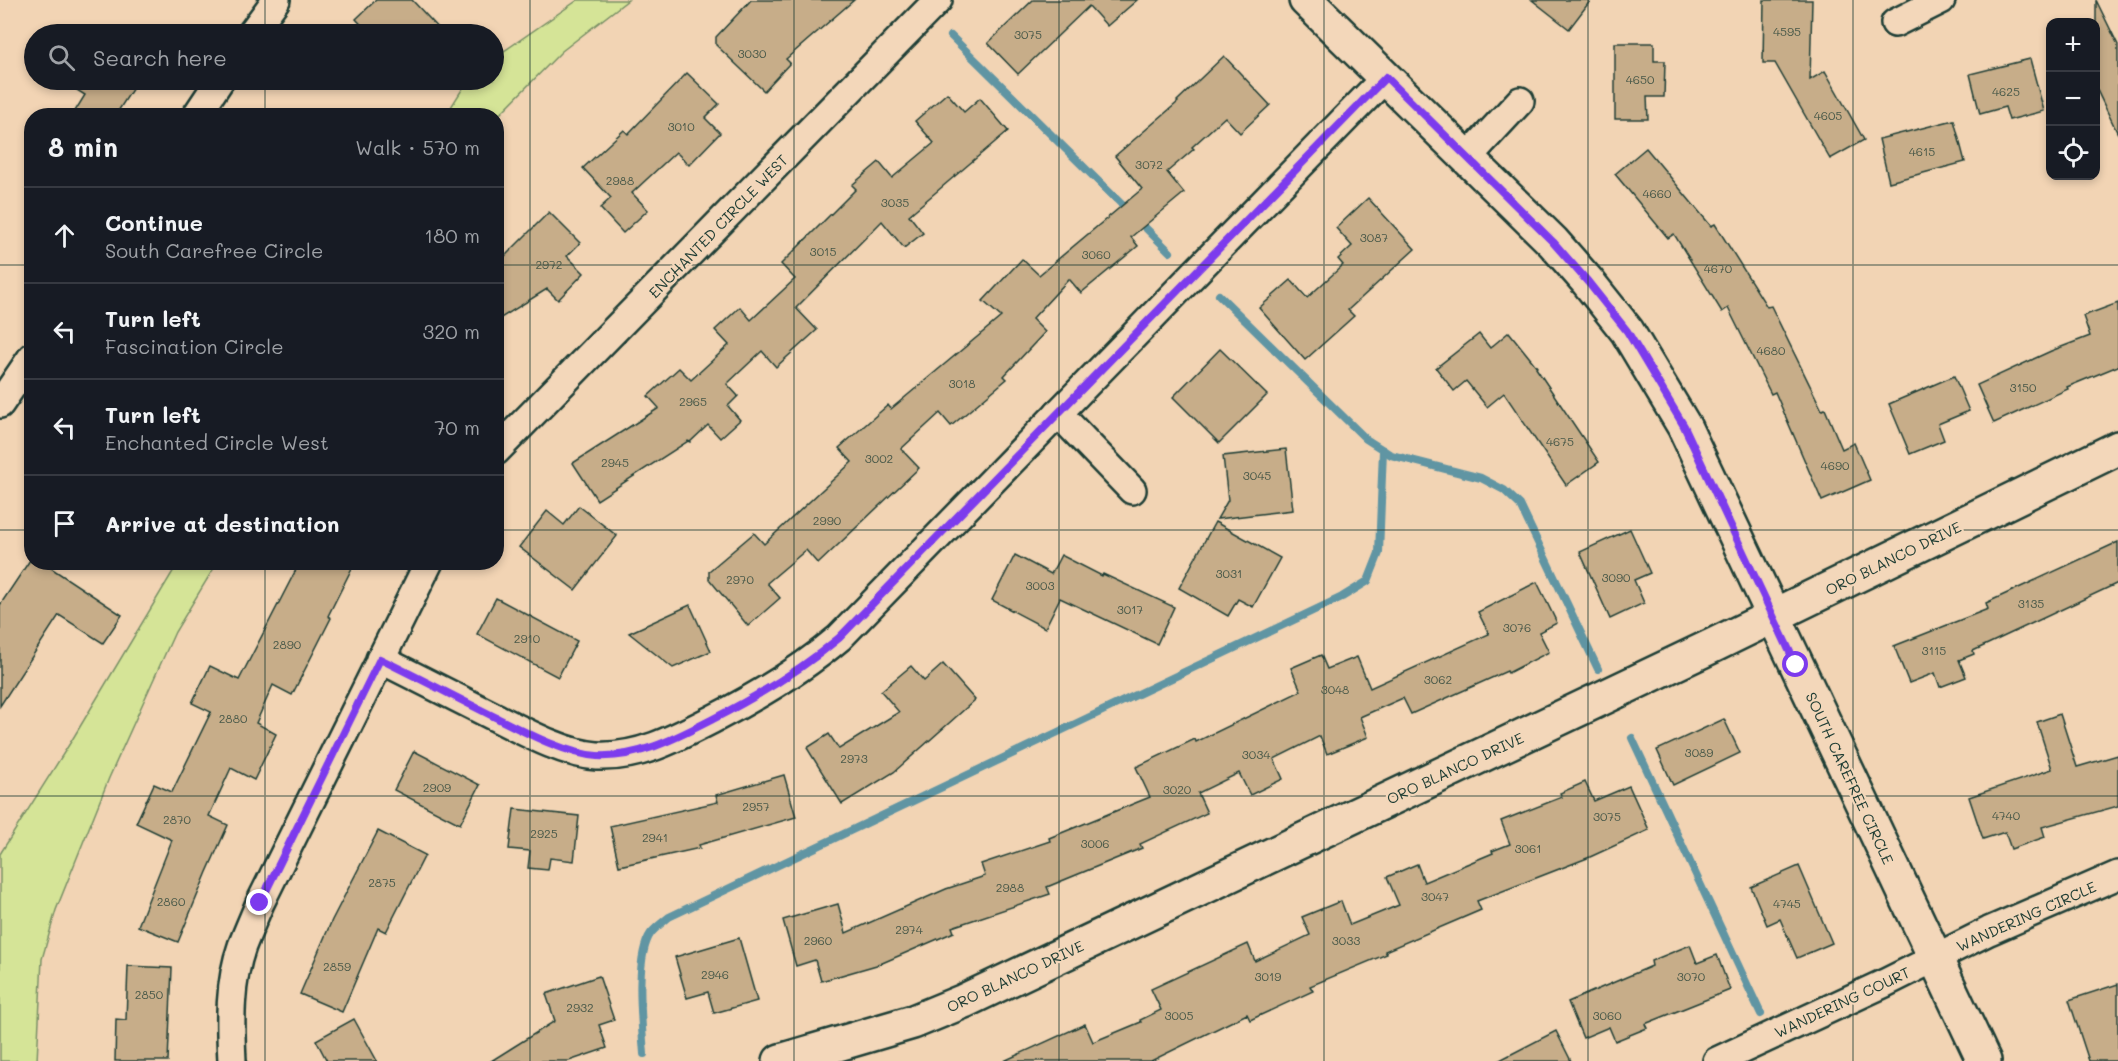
<!DOCTYPE html>
<meta charset="utf-8">
<style>
:root{--surface:#171b24;--page:#20242c;--text:#f1f3f6;--muted:#9ea1a6;--line:#363941}
body{margin:0;font-family:Mali,sans-serif;background:var(--page);color:var(--text)}
.controls{position:absolute;right:18px;top:18px;display:grid;overflow:hidden;border-radius:12px;box-shadow:0 3px 9px #0003}
.controls button{width:54px;height:54px;display:grid;place-items:center;padding:0;border:0;border-bottom:2px solid var(--line);background:var(--surface);color:var(--text);font:30px sans-serif}
.stop{position:absolute;width:18px;height:18px;margin:-14px;border:4px solid #7c3aed;border-radius:50%;background:#fff}
.stop.end{background:#7c3aed;border-color:#fff;box-shadow:0 2px 6px #0008}
.list{margin:0;padding:0;list-style:none}
h2{display:flex;justify-content:space-between;align-items:center;height:78px;margin:0;padding:0 24px;font-size:26px}
h2 small{font-size:20px;font-weight:400;color:var(--muted)}
.list li{display:grid;grid-template-columns:39px 1fr auto;gap:18px;align-items:center;box-sizing:border-box;height:96px;padding:0 24px;border-top:2px solid var(--line)}
.list b{display:block;font-size:22px;white-space:nowrap}
.list p{margin:0;font-size:20px;white-space:nowrap;color:var(--muted)}
.list em{font-size:20px;font-style:normal;color:var(--muted)}
.icon{flex:none;width:33px;height:33px;fill:none;stroke:currentColor;stroke-width:2;stroke-linecap:round;stroke-linejoin:round}
.map{position:relative;flex:none;width:2118px;height:1061px;overflow:hidden}
.search{position:absolute;background:var(--surface);box-shadow:0 3px 9px #0003;left:24px;top:24px;width:480px;height:66px;display:flex;align-items:center;gap:15px;box-sizing:border-box;padding:0 21px;border-radius:33px;color:var(--muted);font-size:22px}
.panel{position:absolute;background:var(--surface);box-shadow:0 3px 9px #0003;left:24px;top:108px;width:480px;height:462px;border-radius:24px}
.map>svg:first-child{display:block}
</style>
<div class="map">
<svg width="2118" height="1061" viewBox="0 0 2118 1061">
<rect width="100%" height="100%" fill="#f2d4b4"/>
<filter id="ink" filterUnits="userSpaceOnUse"><feTurbulence type="fractalNoise" baseFrequency=".0167" numOctaves="2"/><feDisplacementMap in="SourceGraphic" scale="12" xChannelSelector="R" yChannelSelector="G"/><feConvolveMatrix kernelMatrix="1 2 1 2 8 2 1 2 1" color-interpolation-filters="sRGB"/></filter>
<g filter="url(#ink)">
<g fill="#d5e497" stroke="#7a9066" stroke-width="1.5">
<polygon points="578,0 628,0 562,51 497,117 446,115 468,80 494,80 494,58"/>
<polygon points="178,563 217,563 175,632 109,778 56,910 42,959 37,1061 0,1061 0,854 72,740"/>
</g>
<g fill="none" stroke-linecap="round" stroke-linejoin="round">
<g stroke="#6095a3" stroke-width="8">
<polyline points="951,36 1170,252"/>
<polyline points="1219,295 1366,439 1391,455 1481,478 1504,490 1520,505 1598,669"/>
<polyline points="1632,738 1761,1014"/>
<path d="M644,1054C642,1025 634,957 651,933C656,927 663,922 669,917L1342,597L1368,581L1379,553L1383,450"/>
</g>
</g>
<g fill="#c7ad89" stroke="#1f3d34" stroke-width="1.5">
<polygon points="376,0 412,0 444,34 370,34 356,19"/>
<polygon points="751,0 854,0 786,59 790,63 764,91 716,45 716,37"/>
<polygon points="1033,0 1137,0 1107,26 1089,6 1018,74 988,43"/>
<polygon points="1532,0 1591,0 1569,29"/>
<polygon points="1764,0 1812,0 1810,80 1825,71 1864,140 1830,159 1775,63 1763,63"/>
<polygon points="2096,0 2118,45 2118,134 2096,88"/>
<polygon points="1615,43 1654,43 1654,61 1665,61 1664,97 1647,97 1648,119 1615,119"/>
<polygon points="1224,56 1270,105 1240,133 1225,117 1192,147 1194,149 1167,172 1184,193 1131,237 1138,246 1081,293 1069,279 1032,319 1045,332 1004,376 1007,379 951,426 940,413 901,449 919,468 818,564 806,550 767,583 780,598 748,626 709,579 709,571 754,533 764,544 852,462 839,448 888,405 891,409 1001,317 983,301 1022,259 1039,275 1142,189 1115,156 1178,102 1177,101"/>
<polygon points="2030,59 2044,111 2009,120 2005,107 1980,114 1970,74"/>
<polygon points="687,73 719,104 705,118 720,133 689,165 676,152 632,193 648,210 623,233 600,208 611,198 583,168 624,130 628,134"/>
<polygon points="61,80 138,80 115,116 72,116 85,95"/>
<polygon points="947,93 964,112 980,98 1008,131 909,215 923,233 904,248 882,221 796,308 817,330 776,367 762,351 727,384 738,396 728,406 740,420 720,438 708,425 690,442 688,441 597,500 573,463 659,408 648,396 679,368 691,380 729,345 715,330 740,307 751,320 795,279 781,264 856,189 852,185 879,162 892,178 934,143 915,121"/>
<polygon points="1954,120 1965,162 1889,182 1879,139"/>
<polygon points="1646,148 1711,226 1715,224 1767,307 1771,306 1822,410 1825,409 1842,449 1854,443 1870,480 1822,501 1775,392 1771,394 1728,308 1722,312 1674,234 1668,238 1615,174"/>
<polygon points="1368,198 1415,249 1348,310 1354,316 1305,360 1259,308 1291,280 1307,298 1343,265 1338,259 1352,246 1336,228"/>
<polygon points="549,212 580,243 567,256 584,273 558,300 547,289 496,321 496,265"/>
<polygon points="2118,303 2118,366 2067,387 2068,389 1994,423 1977,385 2051,351 2090,336 2083,316"/>
<polygon points="1509,332 1537,367 1536,368 1599,462 1566,485 1504,393 1487,407 1466,381 1454,391 1436,368 1479,334 1490,348"/>
<polygon points="1220,349 1267,395 1219,443 1173,397"/>
<polygon points="1954,376 1969,411 1938,424 1944,440 1910,454 1889,404"/>
<polygon points="1286,449 1293,510 1217,519 1228,500 1223,456"/>
<polygon points="579,506 617,536 575,590 519,547 547,511 564,525"/>
<polygon points="1215,522 1280,558 1253,607 1238,599 1228,616 1179,588"/>
<polygon points="1630,529 1650,573 1634,580 1644,603 1610,619 1580,552"/>
<polygon points="2118,542 2118,583 1973,651 1974,654 1959,660 1966,677 1940,687 1935,673 1909,683 1894,646 1988,609 1986,603"/>
<polygon points="1015,555 1051,574 1061,555 1102,576 1103,574 1174,607 1157,644 1060,598 1045,628 992,600"/>
<polygon points="32,557 32,562 42,562 122,615 103,643 59,615 0,706 0,605"/>
<polygon points="300,562 355,562 328,616 331,618 292,695 273,685 256,723 276,734 254,780 231,768 209,816 228,825 207,872 178,942 138,926 172,840 136,823 154,784 172,792 211,712 192,703 210,666 239,680"/>
<polygon points="1537,582 1557,623 1539,632 1549,652 1508,673 1507,671 1411,714 1403,698 1360,717 1368,737 1327,754 1320,736 1274,759 1283,779 1250,795 1239,773 1198,793 1207,813 1140,844 1142,848 1047,887 1050,894 952,927 954,932 880,964 821,981 815,960 796,966 783,920 838,904 846,933 946,889 985,876 981,864 1050,841 1049,838 1150,797 1136,767 1195,739 1196,742 1301,691 1291,668 1321,655 1327,669 1357,657 1370,688 1489,634 1478,612"/>
<polygon points="496,598 577,641 558,677 477,634"/>
<polygon points="690,605 711,651 673,668 629,633"/>
<polygon points="943,664 975,700 894,772 842,804 807,748 829,734 839,749 899,712 881,691 911,666 924,681"/>
<polygon points="2060,714 2077,767 2118,755 2118,806 2042,827 2045,837 2011,849 2005,832 1983,839 1969,797 2052,769 2037,722"/>
<polygon points="1724,719 1740,753 1673,785 1657,750"/>
<polygon points="414,751 480,785 460,824 394,790"/>
<polygon points="784,775 796,817 699,845 700,848 619,866 610,826 718,802 716,795"/>
<polygon points="1585,782 1594,801 1629,786 1649,830 1590,857 1477,901 1481,910 1385,951 1387,954 1310,986 1313,991 1250,1020 1247,1014 1151,1061 1004,1061 1085,1024 1093,1042 1141,1022 1140,1020 1161,1010 1151,989 1248,944 1255,961 1310,935 1302,917 1341,901 1350,925 1399,905 1387,877 1417,864 1424,882 1493,853 1492,851 1510,844 1501,821 1562,797 1560,793"/>
<polygon points="514,809 579,816 574,861 550,858 548,870 528,868 530,851 509,849"/>
<polygon points="378,831 425,855 386,932 378,928 342,1012 300,994 332,920"/>
<polygon points="1799,866 1832,943 1797,958 1780,919 1767,925 1751,887"/>
<polygon points="739,938 757,1001 714,1013 708,992 687,998 675,957"/>
<polygon points="1690,945 1697,963 1717,955 1730,990 1645,1024 1647,1028 1615,1041 1609,1027 1583,1038 1568,1002 1652,966 1651,961"/>
<polygon points="128,966 172,968 168,1061 115,1061 116,1019 126,1020"/>
<polygon points="599,976 614,1020 599,1025 607,1048 569,1061 491,1061 555,1021 546,994"/>
<polygon points="2118,984 2118,1061 2089,1061 2069,1000"/>
<polygon points="354,1019 377,1061 327,1061 316,1040"/>
<polygon points="1556,1031 1571,1061 1498,1061"/>
</g>
<g fill="none" stroke-linecap="round" stroke-linejoin="round">
<defs>
<g id="street">
<polyline points="1895,23 1941,0"/>
<polyline points="251,34 276,0"/>
<polyline points="196,116 220,80"/>
<polyline points="1467,158 1520,101"/>
<polyline points="0,404 32,357"/>
<polyline points="1058,413 1132,490"/>
<polyline points="496,451 938,0"/>
<path d="M380,659C419,679 457,698 495,717C523,731 565,754 597,756C639,758 676,738 713,719C758,696 800,671 839,638L1386,77"/>
<path d="M232,1061C230,1022 229,983 242,946C248,931 254,917 260,903L429,562"/>
<polyline points="1717,1061 1885,983 1989,931 2118,875"/>
</g>
<g id="secondary">
<polyline points="1306,0 1553,242 1588,282 1627,331 1684,426 1984,1061"/>
<polyline points="780,1061 913,1022 964,1001 1714,645 2118,448"/>
</g>
</defs>
<use href="#street" stroke="#1f3d34" stroke-width="32"/>
<use href="#secondary" stroke="#1f3d34" stroke-width="38"/>
<use href="#street" stroke="#f3d7ba" stroke-width="27"/>
<use href="#secondary" stroke="#f3d7ba" stroke-width="33"/>
</g>
</g>
<g fill="none" stroke-linecap="round" stroke-linejoin="round" filter="url(#ink)">
<path stroke="#7c3aed" stroke-width="8" d="M260,903L380,659C419,678 457,698 495,717C523,731 565,754 597,756C639,758 676,738 713,719C758,696 800,671 839,638L1386,77L1553,242L1588,282L1627,331L1684,426L1796,665"/>
</g>
<path fill="none" stroke="#1f3d34" stroke-width="1.5" stroke-opacity="0.55" d="M265,0V34M530,0V1061M794,0V1061M1059,0V1061M1324,0V1061M1588,0V1061M1853,0V1061M265,80V116M0,265H32M496,265H2118M0,530H32M496,530H2118M265,562V1061M0,796H2118"/>
<g text-anchor="middle" dominant-baseline="central" stroke-width="4.5" stroke-linejoin="round" paint-order="stroke">
<g font-size="12" fill="#495949">
<text x="1787" y="31">4595</text>
<text x="1028" y="34">3075</text>
<text x="752" y="53">3030</text>
<text x="1640" y="79">4650</text>
<text x="2006" y="91">4625</text>
<text x="1828" y="115">4605</text>
<text x="681" y="126">3010</text>
<text x="1922" y="151">4615</text>
<text x="1149" y="164">3072</text>
<text x="620" y="180">2988</text>
<text x="1657" y="193">4660</text>
<text x="895" y="202">3035</text>
<text x="1374" y="237">3087</text>
<text x="823" y="251">3015</text>
<text x="1096" y="254">3060</text>
<text x="549" y="264">2972</text>
<text x="1718" y="268">4670</text>
<text x="1771" y="350">4680</text>
<text x="962" y="383">3018</text>
<text x="2023" y="387">3150</text>
<text x="693" y="401">2965</text>
<text x="1560" y="441">4675</text>
<text x="879" y="458">3002</text>
<text x="615" y="462">2945</text>
<text x="1835" y="465">4690</text>
<text x="1257" y="475">3045</text>
<text x="827" y="520">2990</text>
<text x="1229" y="573">3031</text>
<text x="1616" y="577">3090</text>
<text x="740" y="579">2970</text>
<text x="1040" y="585">3003</text>
<text x="2031" y="603">3135</text>
<text x="1130" y="609">3017</text>
<text x="1517" y="627">3076</text>
<text x="527" y="638">2910</text>
<text x="287" y="644">2890</text>
<text x="1934" y="650">3115</text>
<text x="1438" y="679">3062</text>
<text x="1335" y="689">3048</text>
<text x="233" y="718">2880</text>
<text x="1699" y="752">3089</text>
<text x="1256" y="754">3034</text>
<text x="854" y="758">2973</text>
<text x="437" y="787">2909</text>
<text x="1177" y="789">3020</text>
<text x="756" y="806">2957</text>
<text x="2006" y="815">4740</text>
<text x="1607" y="816">3075</text>
<text x="177" y="819">2870</text>
<text x="544" y="833">2925</text>
<text x="655" y="837">2941</text>
<text x="1095" y="843">3006</text>
<text x="1528" y="848">3061</text>
<text x="382" y="882">2875</text>
<text x="1010" y="887">2988</text>
<text x="1435" y="896">3047</text>
<text x="171" y="901">2860</text>
<text x="1787" y="903">4745</text>
<text x="909" y="929">2974</text>
<text x="818" y="940">2960</text>
<text x="1346" y="940">3033</text>
<text x="337" y="966">2859</text>
<text x="715" y="974">2946</text>
<text x="1268" y="976">3019</text>
<text x="1691" y="976">3070</text>
<text x="149" y="994">2850</text>
<text x="580" y="1007">2932</text>
<text x="1179" y="1015">3005</text>
<text x="1607" y="1015">3060</text>
</g>
<g font-size="15" fill="#1f3d34" stroke="#f3d7ba">
<text transform="translate(718 226) rotate(-46)">ENCHANTED CIRCLE WEST</text>
<text transform="translate(1893 558) rotate(-26)">ORO BLANCO DRIVE</text>
<text transform="translate(1455 768) rotate(-25)">ORO BLANCO DRIVE</text>
<text transform="translate(1850 778) rotate(65)">SOUTH CAREFREE CIRCLE</text>
<text transform="translate(2026 916) rotate(-24)">WANDERING CIRCLE</text>
<text transform="translate(1015 976) rotate(-25)">ORO BLANCO DRIVE</text>
<text transform="translate(1842 1002) rotate(-25)">WANDERING COURT</text>
</g>
</g>
</svg>
<div class="controls">
<button>+</button>
<button>−</button>
<button><svg class="icon" aria-label="locate" viewBox="0 0 24 24"><circle cx="12" cy="12" r="6"/><path d="M12 2v4M12 18v4M2 12h4M18 12h4"/></svg></button>
</div>
<div class="stop" style="left:1796px;top:665px"></div>
<div class="stop end" style="left:260px;top:903px"></div>
<div class="search"><svg class="icon" aria-label="search" viewBox="0 0 24 24"><circle cx="10" cy="10" r="6"/><path d="M15 15l6 6"/></svg>Search here</div>
<section class="panel">
<h2>8 min<small>Walk · 570 m</small></h2>
<ul class="list">
<li><svg class="icon" aria-label="ahead" viewBox="0 0 24 24"><path d="M12 20V5M6 11l6-6 6 6"/></svg><div><b>Continue</b><p>South Carefree Circle</p></div><em>180 m</em></li>
<li><svg class="icon" aria-label="left" viewBox="0 0 24 24"><path d="M17 20v-9H6M10 6l-5 5 5 5"/></svg><div><b>Turn left</b><p>Fascination Circle</p></div><em>320 m</em></li>
<li><svg class="icon" aria-label="left" viewBox="0 0 24 24"><path d="M17 20v-9H6M10 6l-5 5 5 5"/></svg><div><b>Turn left</b><p>Enchanted Circle West</p></div><em>70 m</em></li>
<li><svg class="icon" aria-label="arrive" viewBox="0 0 24 24"><path d="M6 21V4h12l-3 4 3 4H6"/></svg><div><b>Arrive at destination</b></div></li>
</ul>
</section>
</div>
